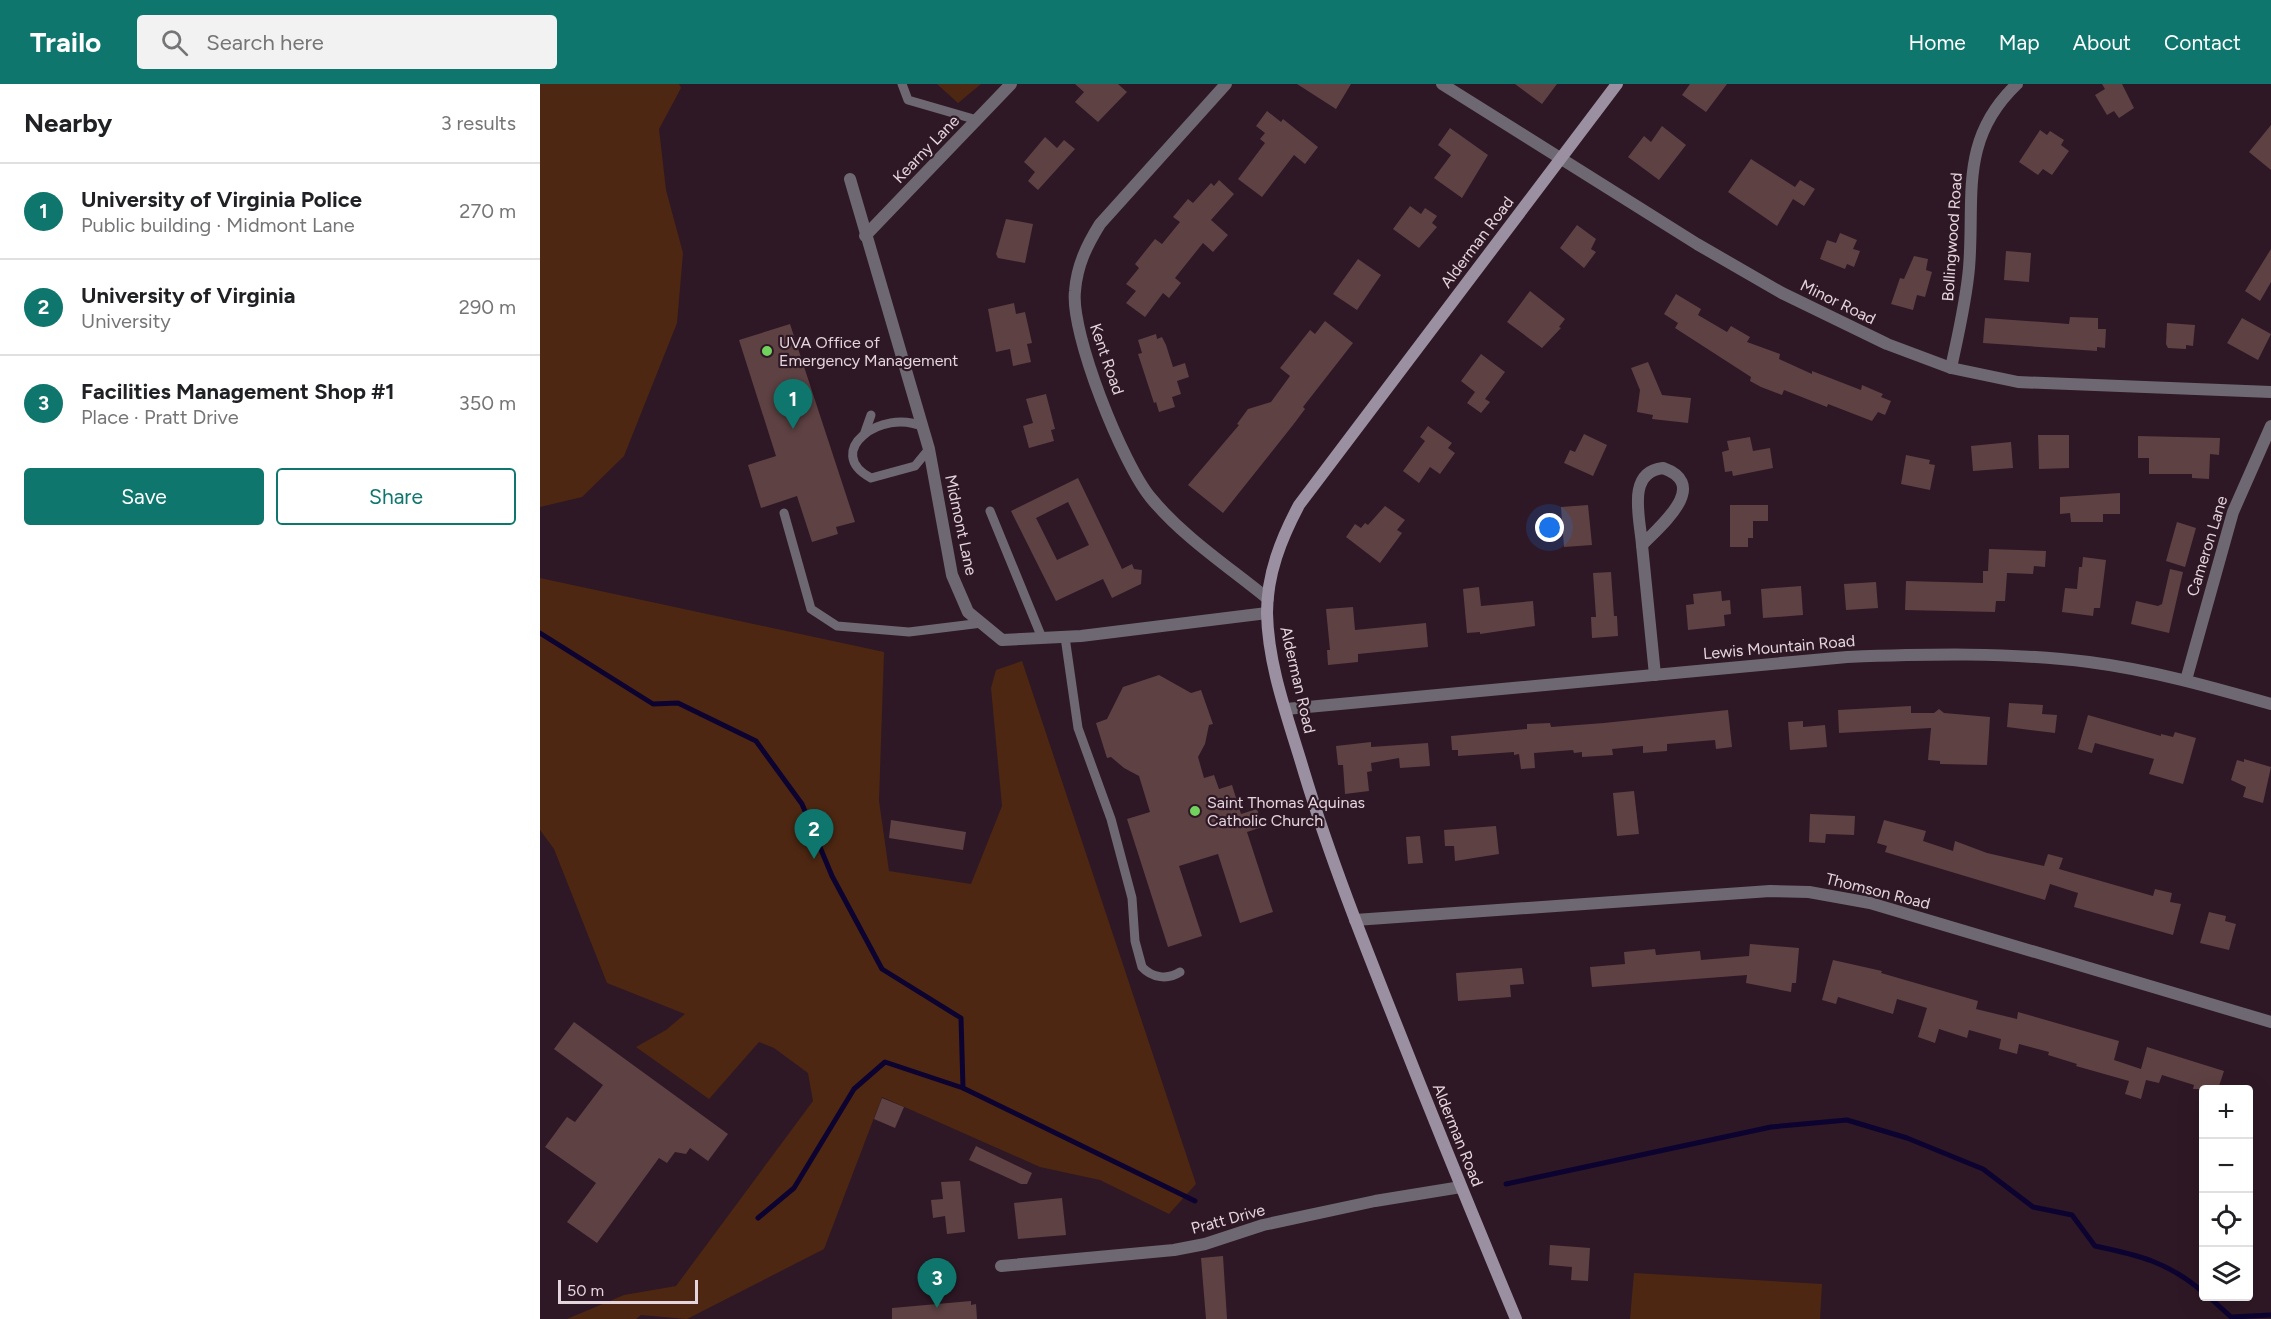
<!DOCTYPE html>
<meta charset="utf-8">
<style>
:root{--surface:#fff;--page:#f2f2f2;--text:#202124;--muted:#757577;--line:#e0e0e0;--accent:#0f766e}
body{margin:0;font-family:Figtree,sans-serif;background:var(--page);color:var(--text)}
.controls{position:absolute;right:18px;bottom:18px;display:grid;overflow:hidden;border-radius:6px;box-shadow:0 6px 24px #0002}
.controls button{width:54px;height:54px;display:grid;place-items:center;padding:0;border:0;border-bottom:2px solid var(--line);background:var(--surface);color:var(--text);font:30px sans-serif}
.scale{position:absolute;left:18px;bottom:15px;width:140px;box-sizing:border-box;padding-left:6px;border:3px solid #e4d4dc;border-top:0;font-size:16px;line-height:21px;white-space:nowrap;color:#e4d4dc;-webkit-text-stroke:4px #2e1825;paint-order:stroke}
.you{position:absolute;left:1010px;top:444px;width:21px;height:21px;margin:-15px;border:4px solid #fff;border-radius:50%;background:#1a73e8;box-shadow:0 0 0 9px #1a73e833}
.badge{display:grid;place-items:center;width:39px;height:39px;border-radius:50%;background:var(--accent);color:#fff;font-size:20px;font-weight:700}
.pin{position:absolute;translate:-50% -50px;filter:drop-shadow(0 2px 3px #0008)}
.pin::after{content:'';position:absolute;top:32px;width:21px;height:18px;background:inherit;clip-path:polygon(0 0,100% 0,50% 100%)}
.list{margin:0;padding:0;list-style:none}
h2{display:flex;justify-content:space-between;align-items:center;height:78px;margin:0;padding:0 24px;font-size:26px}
h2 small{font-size:20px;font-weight:400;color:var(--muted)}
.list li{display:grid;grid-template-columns:39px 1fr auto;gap:18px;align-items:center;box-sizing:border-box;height:96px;padding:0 24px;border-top:2px solid var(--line)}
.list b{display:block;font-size:22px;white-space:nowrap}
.list p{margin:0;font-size:20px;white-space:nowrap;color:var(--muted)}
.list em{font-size:20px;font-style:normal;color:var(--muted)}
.actions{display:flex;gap:12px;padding:18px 24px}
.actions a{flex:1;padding:14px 0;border:2px solid var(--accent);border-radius:6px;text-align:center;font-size:21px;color:var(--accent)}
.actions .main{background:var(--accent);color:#fff}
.icon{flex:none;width:33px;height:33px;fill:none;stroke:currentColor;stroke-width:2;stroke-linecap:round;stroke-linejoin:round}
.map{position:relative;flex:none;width:1731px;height:1235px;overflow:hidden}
header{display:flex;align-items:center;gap:36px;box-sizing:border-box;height:84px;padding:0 30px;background:var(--accent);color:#fff}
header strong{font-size:28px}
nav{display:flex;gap:33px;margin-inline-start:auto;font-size:21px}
.search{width:420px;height:54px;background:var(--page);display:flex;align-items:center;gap:15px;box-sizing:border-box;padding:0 21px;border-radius:6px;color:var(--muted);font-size:22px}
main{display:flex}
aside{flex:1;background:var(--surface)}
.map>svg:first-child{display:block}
</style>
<header>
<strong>Trailo</strong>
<div class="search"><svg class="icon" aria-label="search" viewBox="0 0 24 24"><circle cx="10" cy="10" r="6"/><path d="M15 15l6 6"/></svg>Search here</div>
<nav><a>Home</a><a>Map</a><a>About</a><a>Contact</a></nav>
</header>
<main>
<aside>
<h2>Nearby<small>3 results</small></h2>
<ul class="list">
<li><span class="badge">1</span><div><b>University of Virginia Police</b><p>Public building · Midmont Lane</p></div><em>270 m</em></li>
<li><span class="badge">2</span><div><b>University of Virginia</b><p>University</p></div><em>290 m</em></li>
<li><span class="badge">3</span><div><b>Facilities Management Shop #1</b><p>Place · Pratt Drive</p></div><em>350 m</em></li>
</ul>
<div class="actions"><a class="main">Save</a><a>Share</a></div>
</aside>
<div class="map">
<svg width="1731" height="1235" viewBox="0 0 1731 1235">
<rect width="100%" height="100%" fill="#2e1825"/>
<g fill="#4d2712">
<polygon points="0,0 139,0 141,4 119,45 126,106 143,169 137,239 84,372 42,413 0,423"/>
<polygon points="397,0 441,0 418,19"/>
<polygon points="0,494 344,568 339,717 349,787 431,800 462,722 451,604 456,586 482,577 656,1100 629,1130 560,1096 500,1083 342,1013 284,1165 147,1235 101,1231 96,1235 27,1235 84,1211 136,1202 273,1017 268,989 234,964 219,958 169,1015 96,963 126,946 145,930 67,899 14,765 0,746"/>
<polygon points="1094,1189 1282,1200 1280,1235 1090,1235"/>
</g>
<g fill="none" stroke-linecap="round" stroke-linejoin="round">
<g stroke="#0d0331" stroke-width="5">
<polyline points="0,549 113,620 138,619 216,657 262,720 292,792 342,885 421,934 423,1004"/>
<path d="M966,1100L1231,1043L1307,1036L1367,1054L1443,1085L1493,1123L1532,1131L1555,1162C1598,1171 1629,1178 1664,1209"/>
<polyline points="218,1134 254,1104 314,1005 345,978 423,1004 655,1117"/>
<polyline points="1668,1212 1691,1233 1731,1231"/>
</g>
</g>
<g fill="#5e4142" fill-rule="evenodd">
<polygon points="535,0 578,0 587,8 558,38 535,18 544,8"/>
<polygon points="757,0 811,0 796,25"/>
<polygon points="975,0 1017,0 1002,20"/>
<polygon points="1150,0 1187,0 1166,28 1142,11"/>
<polygon points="1562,0 1582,0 1594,24 1579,34 1574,27 1567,31 1555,11 1565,5"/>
<polygon points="727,27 741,38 743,35 778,63 765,80 754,71 722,113 698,95 725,59 720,55 725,49 716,42"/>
<polygon points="1731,41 1731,86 1709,68"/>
<polygon points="1122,42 1146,61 1119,96 1088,73 1104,52 1111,58"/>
<polygon points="910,44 948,71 922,114 894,94 911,71 898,61"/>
<polygon points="1500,46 1507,51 1510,47 1524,56 1521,61 1529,67 1512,91 1503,85 1498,91 1479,78"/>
<polygon points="505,53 517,64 524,56 535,65 498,106 488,97 495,88 484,78"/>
<polygon points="1211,75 1255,103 1260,96 1275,105 1264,122 1253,115 1237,142 1188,108"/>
<polygon points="679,96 694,110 671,136 688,151 673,168 663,159 635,194 641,199 629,214 623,209 605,233 586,219 596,207 586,200 599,184 595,180 615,155 622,160 640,138 633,133 648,115 653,119 671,99 674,102"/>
<polygon points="870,122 881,130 885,124 897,132 892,139 897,143 879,164 853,145"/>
<polygon points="466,135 493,140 485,179 458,174 456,170"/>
<polygon points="1037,141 1056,155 1051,165 1056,168 1044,184 1020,164"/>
<polygon points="1300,149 1317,156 1313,165 1320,167 1314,183 1307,180 1305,185 1280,175 1287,156 1296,159"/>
<polygon points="1731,165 1731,198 1720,217 1705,207"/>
<polygon points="1466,167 1491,169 1489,198 1464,196"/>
<polygon points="1374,172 1388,175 1386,186 1392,188 1385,213 1377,211 1373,226 1351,220 1360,194 1364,195"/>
<polygon points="818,175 841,191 817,226 793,210"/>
<polygon points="990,207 1025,235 1019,243 1021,244 1002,264 967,238"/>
<polygon points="1136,210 1161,225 1158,231 1187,248 1191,242 1210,253 1207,258 1240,270 1239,275 1272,290 1272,287 1321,306 1322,301 1343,310 1341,313 1351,317 1345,331 1338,328 1332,337 1288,320 1287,323 1244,306 1242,311 1221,303 1210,297 1211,293 1135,244 1138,239 1124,230"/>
<polygon points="474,219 476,230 485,228 492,259 487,260 491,278 473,282 470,265 456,268 448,225"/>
<polygon points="1530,233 1558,234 1558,245 1566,245 1565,264 1557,263 1557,267 1443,259 1445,234 1529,240"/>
<polygon points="1702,234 1731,250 1718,276 1687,259"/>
<polygon points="785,237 813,259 763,323 765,325 753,341 683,429 648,401 699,341 697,340 708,325 731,318 750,292 740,284 770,246 775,250"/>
<polygon points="1627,239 1655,241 1653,262 1646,261 1646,265 1628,264 1626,260"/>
<polygon points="250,240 315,438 296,443 298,450 272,458 257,412 221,424 208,381 236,372 199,256"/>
<polygon points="616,250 617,255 622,253 626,261 633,283 645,279 649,293 637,297 641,310 632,313 635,323 619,328 616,318 614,319 598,270 602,269 598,256"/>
<polygon points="941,270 965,288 945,315 950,318 941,329 927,319 935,308 921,297"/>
<polygon points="1108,278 1122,311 1151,314 1148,339 1112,335 1113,331 1097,328 1100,306 1091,284"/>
<polygon points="506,310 515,345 511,346 514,357 489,364 483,342 493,339 486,315"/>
<polygon points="888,342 912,359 908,364 915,369 900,390 890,383 879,399 863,387 885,357 880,353"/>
<polygon points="1044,350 1067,361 1053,392 1024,379 1030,366 1035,368"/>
<polygon points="1498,351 1529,351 1529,384 1499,385"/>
<polygon points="1598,352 1680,354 1679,371 1670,370 1669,395 1652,394 1652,390 1609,390 1609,374 1598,374"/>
<polygon points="1210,353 1213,367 1230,364 1233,384 1193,392 1192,387 1185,388 1182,368 1189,366 1187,357"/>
<polygon points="1471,358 1473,384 1433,387 1431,362"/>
<polygon points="1366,371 1390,376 1389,380 1395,381 1390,406 1361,400"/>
<path d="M538,394L582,485L592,480L594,485L602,486L601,500L572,514L563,495L516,517L471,427ZM528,418L549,461L517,476L496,434Z"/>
<polygon points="1580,409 1580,430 1563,430 1563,438 1531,438 1530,429 1520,430 1520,413"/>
<polygon points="1048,421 1052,461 1024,463 1021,423"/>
<polygon points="1190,421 1228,421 1228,437 1213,437 1213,454 1208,454 1208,463 1190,463"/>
<polygon points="845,422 865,436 857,446 862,449 840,479 806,453 815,440 821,444 825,439 828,441"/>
<polygon points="1637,438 1656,444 1645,483 1626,477"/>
<polygon points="1449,465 1506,467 1505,483 1494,482 1493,490 1467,489 1465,517 1456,517 1455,528 1365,526 1366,497 1443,499 1443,487 1448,487"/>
<polygon points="1543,473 1566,476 1560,524 1554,524 1553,532 1522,528 1525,504 1537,505 1539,483 1542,483"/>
<polygon points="1630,485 1643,488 1629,549 1591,540 1596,517 1618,522 1622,520"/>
<polygon points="1071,488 1074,532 1077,532 1078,552 1052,554 1051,533 1056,533 1053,489"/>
<polygon points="1336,498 1338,524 1306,526 1304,500"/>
<polygon points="1261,502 1263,531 1223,534 1221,505"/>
<polygon points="939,503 941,522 993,517 995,542 940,550 940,548 927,549 923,505"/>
<polygon points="1181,507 1182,517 1190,516 1191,530 1184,531 1185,542 1148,546 1146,521 1154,520 1153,510"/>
<polygon points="813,523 815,546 886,539 888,563 818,570 818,578 788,581 787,566 790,566 786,525"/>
<polygon points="619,591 651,609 661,606 673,640 669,641 665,660 658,673 664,694 674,691 679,705 692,701 701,730 717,725 722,743 707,748 733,828 700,839 678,770 639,782 662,852 628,863 587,735 610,728 599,692 584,684 571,673 567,674 556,639 567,635 583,603"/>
<polygon points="1469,619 1503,621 1502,630 1517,631 1515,649 1467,643"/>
<polygon points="1371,622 1371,629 1394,629 1399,625 1404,629 1450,633 1447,681 1400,680 1400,677 1388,676 1391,644 1299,649 1298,626"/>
<polygon points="1188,626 1192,663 1176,665 1175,656 1127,660 1127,667 1103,669 1103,662 1072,665 1073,671 1042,673 1042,668 1034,669 1033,666 994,669 995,684 981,685 979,670 974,671 974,668 918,672 918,666 912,666 911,652 987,645 987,640 1010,639 1011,643 1064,639"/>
<polygon points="1548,631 1621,652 1621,650 1633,653 1635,648 1656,654 1643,700 1609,690 1614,675 1555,659 1552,669 1538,665"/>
<polygon points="1263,637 1263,643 1285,641 1287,663 1250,666 1248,638"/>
<polygon points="831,658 831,663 888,659 890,682 860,684 859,674 831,679 832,687 827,688 829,707 805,710 803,681 798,681 796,662"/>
<polygon points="1704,675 1731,683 1723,719 1703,713 1706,703 1691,696 1697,676 1704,678"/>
<polygon points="1094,707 1099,750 1077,752 1073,709"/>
<polygon points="1270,730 1315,732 1314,751 1286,750 1285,759 1269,758"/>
<polygon points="351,736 426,748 423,766 349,754"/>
<polygon points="1344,736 1386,747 1383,757 1413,767 1415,757 1447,769 1504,782 1508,770 1523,774 1519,785 1613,812 1615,805 1632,809 1630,818 1641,820 1633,851 1534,823 1538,809 1510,800 1505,816 1345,768 1347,762 1337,759"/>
<polygon points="956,742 959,770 915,777 914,762 905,762 904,746"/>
<polygon points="880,752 883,779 868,780 866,753"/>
<polygon points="1669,828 1686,832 1685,837 1696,840 1689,866 1660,859"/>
<polygon points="1210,860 1259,864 1256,899 1252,899 1251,908 1206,899 1207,891 1052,903 1050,883 1085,880 1084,868 1115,865 1116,871 1160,867 1161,876 1209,872"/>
<polygon points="1293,876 1342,887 1341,889 1438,917 1436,925 1477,935 1478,928 1579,957 1574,976 1601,985 1607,963 1684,987 1678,1005 1653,1005 1654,1001 1622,991 1619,999 1606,996 1601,1015 1585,1010 1589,997 1536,982 1537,980 1508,971 1509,968 1479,960 1477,970 1459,965 1461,955 1429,946 1427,954 1399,945 1395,959 1378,953 1387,924 1357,915 1353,930 1298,913 1296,920 1282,916"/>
<polygon points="982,884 984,900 970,901 971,913 918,917 916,889"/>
<polygon points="34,938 188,1050 168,1077 150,1064 146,1070 135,1068 127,1079 119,1074 57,1159 27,1138 56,1099 5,1063 27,1033 35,1038 63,1001 14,965"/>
<polygon points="342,1014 364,1023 355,1044 334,1035"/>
<polygon points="436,1062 492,1089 487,1100 481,1100 429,1076"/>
<polygon points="420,1097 425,1148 407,1150 405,1132 393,1134 391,1116 403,1115 401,1098"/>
<polygon points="522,1114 526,1151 478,1155 474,1119"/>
<polygon points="1010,1161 1050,1164 1048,1197 1031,1196 1032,1183 1009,1181"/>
<polygon points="683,1172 687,1235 666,1235 661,1174"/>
<polygon points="431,1217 431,1221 436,1220 437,1235 352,1235 352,1224"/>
</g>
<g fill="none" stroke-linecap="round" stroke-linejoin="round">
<g stroke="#6e6872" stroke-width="9">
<polyline points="362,0 368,16 437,36"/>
<path d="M383,343C342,323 282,368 331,394L375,382L389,365"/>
<polyline points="325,348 331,331"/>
<polyline points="450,427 502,554"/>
<polyline points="244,429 271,525 297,542 369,548 442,539"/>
<path d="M525,553L538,644L571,735L592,814L595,857L602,883C612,894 628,896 640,888"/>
</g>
<g stroke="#6e6872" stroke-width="12">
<path d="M686,0L560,140C547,161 537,181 535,207C530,249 583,381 611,414C643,453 689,483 728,515"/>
<polyline points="902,0 1157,160 1242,209 1347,260 1411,284 1478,298 1731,308"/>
<polyline points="310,95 389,365 412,491 428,528 462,556 541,552 727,529"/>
<polyline points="325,152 471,0"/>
<path d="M1411,284C1418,251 1426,218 1429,184C1435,113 1418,56 1477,0"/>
<path d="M1123,384C1171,401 1120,442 1102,461C1100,434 1086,388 1123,384Z"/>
<polyline points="1102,461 1115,591"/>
<polyline points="1646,596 1693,428 1731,342"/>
<path d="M746,625L1307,573C1387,570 1469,568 1549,578C1611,586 1671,603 1731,620"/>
<polyline points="815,836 1230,807 1269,808 1330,819 1731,938"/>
<polyline points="461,1182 634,1166 665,1160 723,1141 835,1117 921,1103"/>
</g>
<path stroke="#9b90a1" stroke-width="12" d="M976,1235C935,1137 895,1039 856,940C823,857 790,774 764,688C749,637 728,583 727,529C727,490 741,455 759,421L1077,0"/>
</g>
<g fill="#71d35e" stroke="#2e1825" stroke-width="2">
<circle cx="227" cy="267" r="6"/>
<circle cx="655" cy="727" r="6"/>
</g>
<g text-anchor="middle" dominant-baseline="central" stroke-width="4.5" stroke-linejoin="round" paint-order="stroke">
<g font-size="16" fill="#e4d4dc" stroke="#2e1825">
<text transform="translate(386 65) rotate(-46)">Kearny Lane</text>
<text transform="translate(1412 153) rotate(-86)">Bollingwood Road</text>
<text transform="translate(937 158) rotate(-53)">Alderman Road</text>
<text transform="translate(1298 218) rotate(26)">Minor Road</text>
<text transform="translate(567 275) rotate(71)">Kent Road</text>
<text transform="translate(421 441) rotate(78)">Midmont Lane</text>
<text transform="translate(1667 462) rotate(-73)">Cameron Lane</text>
<text transform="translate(1239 563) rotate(-5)">Lewis Mountain Road</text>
<text transform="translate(758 596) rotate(77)">Alderman Road</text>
<text transform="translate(1338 807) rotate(14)">Thomson Road</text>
<text transform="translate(918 1051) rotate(68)">Alderman Road</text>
<text transform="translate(688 1135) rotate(-15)">Pratt Drive</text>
</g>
<g font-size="16" fill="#e4d4dc" stroke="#2e1825" text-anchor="start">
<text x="239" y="258">UVA Office of<tspan x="239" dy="18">Emergency Management</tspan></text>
<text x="667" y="718">Saint Thomas Aquinas<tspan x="667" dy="18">Catholic Church</tspan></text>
</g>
</g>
</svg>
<div class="controls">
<button>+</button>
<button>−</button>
<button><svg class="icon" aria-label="locate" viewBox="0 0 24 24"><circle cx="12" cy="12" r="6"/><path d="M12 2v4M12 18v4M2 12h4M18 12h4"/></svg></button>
<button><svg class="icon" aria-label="layers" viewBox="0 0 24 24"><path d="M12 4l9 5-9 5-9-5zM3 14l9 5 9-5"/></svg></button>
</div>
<div class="scale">50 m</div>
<div class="you"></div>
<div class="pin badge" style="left:253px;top:345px">1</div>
<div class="pin badge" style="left:274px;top:775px">2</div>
<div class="pin badge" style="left:397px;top:1224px">3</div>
</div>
</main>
